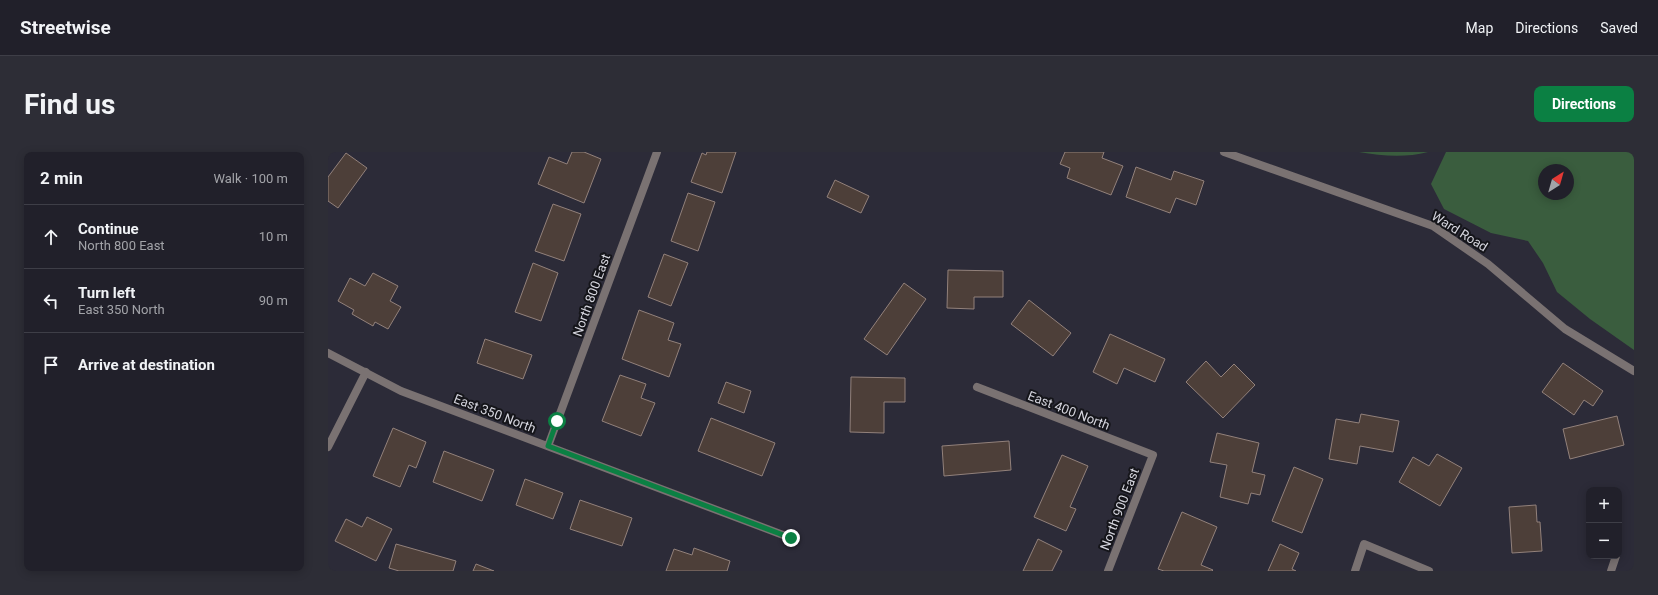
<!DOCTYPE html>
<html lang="en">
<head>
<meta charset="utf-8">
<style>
	:root { --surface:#21202a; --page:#2d2d36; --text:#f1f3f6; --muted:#a2a3a8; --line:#3e3e47; --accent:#0b8043 }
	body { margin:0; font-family:Roboto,sans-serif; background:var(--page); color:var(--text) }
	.controls { position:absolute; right:12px; bottom:12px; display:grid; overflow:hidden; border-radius:8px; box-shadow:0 2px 10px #0003 }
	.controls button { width:36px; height:36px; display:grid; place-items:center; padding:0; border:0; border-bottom:1px solid var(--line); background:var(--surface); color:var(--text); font:20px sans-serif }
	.compass { position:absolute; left:1210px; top:12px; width:36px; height:36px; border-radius:50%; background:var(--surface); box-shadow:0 2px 10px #0003; rotate:37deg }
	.stop { position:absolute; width:12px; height:12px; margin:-9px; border:3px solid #0b8043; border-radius:50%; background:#fff }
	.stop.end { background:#0b8043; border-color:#fff; box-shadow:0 1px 4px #0008 }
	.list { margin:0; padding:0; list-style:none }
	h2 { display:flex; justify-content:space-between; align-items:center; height:52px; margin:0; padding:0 16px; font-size:17px }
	h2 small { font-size:13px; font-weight:400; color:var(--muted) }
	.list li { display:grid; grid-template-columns:26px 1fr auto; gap:12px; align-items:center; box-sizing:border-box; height:64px; padding:0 16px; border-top:1px solid var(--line) }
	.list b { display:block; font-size:15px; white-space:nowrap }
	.list p { margin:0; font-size:13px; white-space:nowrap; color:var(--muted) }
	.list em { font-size:13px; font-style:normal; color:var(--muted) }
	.icon { flex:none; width:22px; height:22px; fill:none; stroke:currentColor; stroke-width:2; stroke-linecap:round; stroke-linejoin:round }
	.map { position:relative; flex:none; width:1306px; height:419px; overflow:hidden; border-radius:8px }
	header { display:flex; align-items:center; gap:24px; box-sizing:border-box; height:56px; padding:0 20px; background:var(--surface); border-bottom:1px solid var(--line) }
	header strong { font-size:19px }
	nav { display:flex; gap:22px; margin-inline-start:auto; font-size:14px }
	.intro { display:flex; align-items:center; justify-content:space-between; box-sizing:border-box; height:96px; padding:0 24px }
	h1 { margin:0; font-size:28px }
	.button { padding:10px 18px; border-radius:8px; background:var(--accent); color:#fff; font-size:14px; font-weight:700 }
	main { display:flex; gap:24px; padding:0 24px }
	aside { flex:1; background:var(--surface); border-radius:8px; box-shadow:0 2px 10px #0003 }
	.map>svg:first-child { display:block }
	.green { fill:#3a5d3e; fill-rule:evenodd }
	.building { fill:#4d3f39; stroke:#92817b }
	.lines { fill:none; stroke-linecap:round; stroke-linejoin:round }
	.street { stroke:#7a7272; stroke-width:8 }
	.route { stroke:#0b8043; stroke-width:5 }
	.labels { text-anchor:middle; stroke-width:4; stroke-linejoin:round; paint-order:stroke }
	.street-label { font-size:13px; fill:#d5d5de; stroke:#15151a }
</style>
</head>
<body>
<header>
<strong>Streetwise</strong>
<nav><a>Map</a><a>Directions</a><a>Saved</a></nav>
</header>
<div class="intro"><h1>Find us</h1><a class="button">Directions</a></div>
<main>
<aside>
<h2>2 min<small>Walk · 100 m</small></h2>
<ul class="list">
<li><svg class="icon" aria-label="ahead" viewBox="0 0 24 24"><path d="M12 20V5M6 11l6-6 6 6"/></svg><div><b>Continue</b><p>North 800 East</p></div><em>10 m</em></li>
<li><svg class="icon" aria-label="left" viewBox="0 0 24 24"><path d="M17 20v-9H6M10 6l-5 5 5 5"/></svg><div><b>Turn left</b><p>East 350 North</p></div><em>90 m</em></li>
<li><svg class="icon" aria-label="arrive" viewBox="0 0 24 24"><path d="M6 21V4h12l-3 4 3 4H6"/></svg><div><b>Arrive at destination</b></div></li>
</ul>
</aside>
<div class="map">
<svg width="1306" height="419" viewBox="0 0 1306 419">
	<rect width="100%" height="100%" fill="#2c2b38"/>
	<!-- green -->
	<path class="green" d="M1031,0H1100C1077,6 1054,4 1031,0Z
		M1118,0H1306V198L1262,167L1229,140L1215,111L1200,89L1163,81L1116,57L1103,32ZM1216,18H1240V42H1216Z"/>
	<!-- building -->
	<path class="building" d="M244,0H256L273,7L256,51L210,32L221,5L239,12Z
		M379,0H408L394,41L363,30L374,1L378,3Z
		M737,0H776L774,6L795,14L783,43L739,26L742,16L732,12Z
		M18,1L39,16L10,56L0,49V25Z
		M808,15L843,28L846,19L876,29L868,53L848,46L842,61L798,45Z
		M507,28L541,44L533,61L499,45Z
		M360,41L387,50L370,99L343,89Z
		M225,52L253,62L236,109L207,99Z
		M336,102L360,111L343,154L320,145Z
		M205,111L230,121L213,169L187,160Z
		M620,118L675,119V145H646V157L619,156Z
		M45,121L70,134L62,149L73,155L60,177L47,170L45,174L24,162L26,158L10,149L22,126L37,134Z
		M576,131L598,147L559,203L536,187Z
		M701,148L743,181L725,204L683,172Z
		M311,158L346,171L340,188L353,192L341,225L294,207Z
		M782,182L837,207L827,230L796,216L789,232L765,220Z
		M157,187L204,203L195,227L149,211Z
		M878,209L893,225L906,212L927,233L895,266L858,230Z
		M1235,211L1275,239L1265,254L1256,248L1246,263L1214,240Z
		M292,223L318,232L313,246L327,251L313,284L274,269Z
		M523,225L577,226V250H556V281L522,280Z
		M398,230L423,239L416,261L390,251Z
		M1033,262L1071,269L1065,300L1032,294L1029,312L1001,307L1008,267L1031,271Z
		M1289,264L1296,293L1242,307L1235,277Z
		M383,266L447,291L434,324L370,299Z
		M65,276L98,290L88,316L81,313L72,335L45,324Z
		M889,281L931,291L924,320L937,323L932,343L923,341L920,352L892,345L899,313L882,310Z
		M681,289L683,318L616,324L614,294Z
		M116,299L166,318L154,349L105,330Z
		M1109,302L1134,316L1112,354L1071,330L1085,305L1101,314Z
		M734,303L760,314L742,355L748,357L738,379L706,365Z
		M966,315L995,327L974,381L944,369Z
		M197,327L235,341L225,367L188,353Z
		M252,348L304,366L294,394L242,377Z
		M1208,353L1209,370H1212L1214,399L1184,401L1181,355Z
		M854,360L889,375L873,413L885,418L884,419H836L830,417Z
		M39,365L64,377L48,409L7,389L18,367L34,375Z
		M710,387L734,399L724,419H695Z
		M68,392L128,409L125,419H71L61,416Z
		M952,392L971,401L964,417L968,419H940Z
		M366,396L402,409L399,419H338L346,397L364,403Z
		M148,412L166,419H145Z"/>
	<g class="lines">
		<!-- street -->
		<path class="street" d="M896,0L1105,74L1160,112L1237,177L1306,219
			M0,201L73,239L463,386
			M649,235L825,303L780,419
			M220,294L329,0
			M0,295L38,220
			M1027,419L1036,392L1101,419
			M1283,419L1288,404"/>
	</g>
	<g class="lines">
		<!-- route -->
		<path class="route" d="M229,269L220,294L463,386"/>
	</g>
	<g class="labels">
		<!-- street labels -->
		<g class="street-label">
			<text transform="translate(1132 79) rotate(32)" y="5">Ward Road</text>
			<text transform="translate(263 143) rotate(-70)" y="5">North 800 East</text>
			<text transform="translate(741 258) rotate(21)" y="5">East 400 North</text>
			<text transform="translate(167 261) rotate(21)" y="5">East 350 North</text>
			<text transform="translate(791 357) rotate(-69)" y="5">North 900 East</text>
		</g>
	</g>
</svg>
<div class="controls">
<button>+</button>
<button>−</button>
</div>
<svg class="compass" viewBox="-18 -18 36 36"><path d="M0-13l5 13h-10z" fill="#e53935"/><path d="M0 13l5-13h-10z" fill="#a2a3a8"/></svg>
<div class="stop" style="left:229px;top:269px"></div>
<div class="stop end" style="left:463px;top:386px"></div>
</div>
</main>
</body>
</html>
